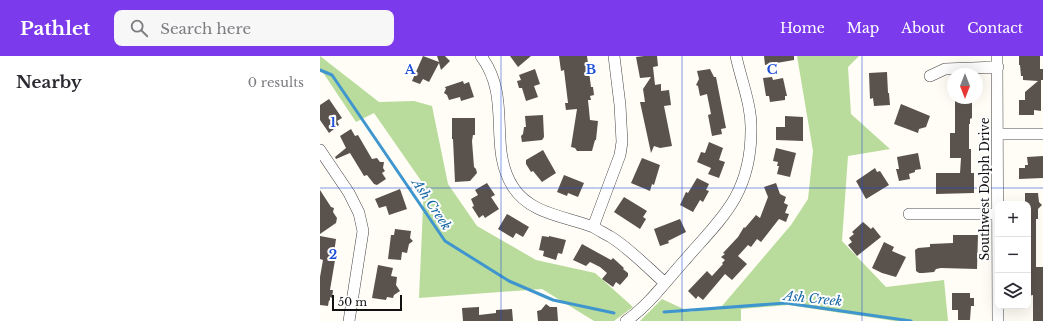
<!DOCTYPE html>
<html lang="en">
<head>
<meta charset="utf-8">
<style>
	:root { --surface:#fff; --page:#f7f7f7; --text:#2b2b33; --muted:#7c7c81; --line:#e1e1e2; --accent:#7c3aed }
	body { margin:0; font-family:"Libre Baskerville",serif; background:var(--page); color:var(--text) }
	.controls { position:absolute; right:12px; bottom:12px; display:grid; overflow:hidden; border-radius:8px; box-shadow:0 4px 16px #0002 }
	.controls button { width:36px; height:36px; display:grid; place-items:center; padding:0; border:0; border-bottom:1px solid var(--line); background:var(--surface); color:var(--text); font:20px sans-serif }
	.compass { position:absolute; left:627px; top:12px; width:36px; height:36px; border-radius:50%; background:var(--surface); box-shadow:0 4px 16px #0002; rotate:180deg }
	.scale { position:absolute; left:12px; bottom:10px; width:70px; box-sizing:border-box; padding-left:4px; border:2px solid #111; border-top:0; font-size:11px; line-height:14px; white-space:nowrap; color:#111; -webkit-text-stroke:3px #fff; paint-order:stroke }
	.list { margin:0; padding:0; list-style:none }
	h2 { display:flex; justify-content:space-between; align-items:center; height:52px; margin:0; padding:0 16px; font-size:17px }
	h2 small { font-size:13px; font-weight:400; color:var(--muted) }
	.icon { flex:none; width:22px; height:22px; fill:none; stroke:currentColor; stroke-width:2; stroke-linecap:round; stroke-linejoin:round }
	.map { position:relative; flex:none; width:723px; height:265px; overflow:hidden }
	header { display:flex; align-items:center; gap:24px; box-sizing:border-box; height:56px; padding:0 20px; background:var(--accent); color:#fff }
	header strong { font-size:19px }
	nav { display:flex; gap:22px; margin-inline-start:auto; font-size:14px }
	.search { width:280px; height:36px; background:var(--page); display:flex; align-items:center; gap:10px; box-sizing:border-box; padding:0 14px; border-radius:8px; color:var(--muted); font-size:15px }
	main { display:flex }
	aside { flex:1; background:var(--surface) }
	.map>svg:first-child { display:block }
	.forest { fill:#b9dc9c }
	.lines { fill:none; stroke-linecap:round; stroke-linejoin:round }
	.stream { stroke:#3f96cf; stroke-width:3 }
	.building { fill:#5a524d }
	.minor-casing { stroke:#444; stroke-width:12 }
	.minor { stroke:#fff; stroke-width:11 }
	.grid { fill:none; stroke:#1d4ed8; stroke-width:1; stroke-opacity:0.55 }
	.labels { text-anchor:middle; stroke-width:4; stroke-linejoin:round; paint-order:stroke }
	.street-label { font-size:12px; fill:#111; stroke:#fff }
	.water-label { font-size:13px; font-style:italic; fill:#1768a6; stroke:#fff }
	.grid-label { font-size:13px; text-anchor:middle; font-weight:bold; fill:#1d4ed8; stroke:#fff; stroke-width:4; stroke-linejoin:round; paint-order:stroke }
</style>
</head>
<body>
<header>
<strong>Pathlet</strong>
<div class="search"><svg class="icon" aria-label="search" viewBox="0 0 24 24"><circle cx="10" cy="10" r="6"/><path d="M15 15l6 6"/></svg>Search here</div>
<nav><a>Home</a><a>Map</a><a>About</a><a>Contact</a></nav>
</header>
<main>
<aside>
<h2>Nearby<small>0 results</small></h2>
<ul class="list">
</ul>
</aside>
<div class="map">
<svg width="723" height="265" viewBox="0 0 723 265">
	<rect width="100%" height="100%" fill="#fffdf5"/>
	<!-- forest -->
	<path class="forest" d="M0,0L59,46L94,45L112,50L128,128L157,170L216,204L275,217L313,251L294,265H274L222,233L99,242L104,129L54,57L36,66L4,18L0,15Z
		M477,0H539L528,11L531,58L570,93L528,100L522,185L566,231L624,224L628,265H575L468,249L421,253V265H320L342,243L370,256L402,250L471,169L488,143L493,95Z"/>
	<g class="lines">
		<!-- stream -->
		<path class="stream" d="M0,14L12,19L125,185L189,225L233,244L294,257
			M344,256L466,247L591,265"/>
	</g>
	<!-- building -->
	<path class="building" d="M103,0L119,6L117,0H125L130,5L121,14L119,7L109,26L103,23L100,28L92,25Z
		M190,0H211L198,11Z
		M239,0H267L271,31H273L274,39L270,40L271,44H268L270,64L278,65L276,84H275L272,95H257L255,92L251,91L257,53L246,54L245,47H248L244,14L241,15Z
		M324,0H337L338,10L333,11L335,29L341,28V35L349,34L351,49L344,50L352,90L340,92L334,90L331,97L320,46H325L323,33L331,21L320,22L316,1Z
		M444,0H474V4L445,9Z
		M699,0H720V13H723V24H721V55L714,54V59H699V44H705V36L718,25L703,24V20H701L700,9H699Z
		M215,13L220,28L214,30L218,41L206,45L202,32H199L197,25L201,24L199,19Z
		M390,13L394,21H396L406,72L401,73L402,78L392,80L388,59L391,58L387,38L380,40L378,30L376,29L379,23L377,15Z
		M567,16L568,37H569L570,49L554,50L553,42L550,43L549,17Z
		M452,21L453,24L463,22L467,40H465V44L450,46L449,40H446L443,22Z
		M143,25L144,28L149,26L154,41L141,45L140,41L129,44L127,39L124,37L126,33L125,31Z
		M641,42H652V62L650,63V68H649V93H651V117H654V137L616,138V117H640L641,102H630V77H635V44H641Z
		M9,43L22,62L17,65L19,69L9,77L0,64V49Z
		M581,48L610,60L606,71L599,73L598,77L574,68Z
		M223,59L224,81L222,84L202,86L201,80L203,78L204,71H206L205,60Z
		M465,60L483,61V85L456,84V71H465Z
		M132,62H155V79H153L152,85L154,111L156,113L157,117L150,125L135,126L133,83H132Z
		M31,73L35,80L38,79L52,103L57,102L60,106H64L63,112L65,115L62,117L66,123L57,129L54,128L47,119L44,120L30,97L16,103L15,101L26,92L20,80Z
		M389,86L403,92L399,104L405,106L399,122L388,118L391,112L377,106L381,96L385,97Z
		M456,92L476,97L470,121L457,118L459,110H457L458,106L453,105Z
		M223,94L236,117L222,126L213,115L211,116L206,108V104Z
		M598,97L601,113L595,114V116L589,118L590,123L579,125L576,113H579L577,101Z
		M723,100V122L699,123V112H705V109H708L707,101Z
		M322,102L340,109L334,129L332,128L330,135L311,127Z
		M555,112L557,116L560,115L569,129L546,143L536,125Z
		M244,119L264,127L258,141L248,137L247,140L237,136Z
		M377,122L389,128L386,134L389,135L383,146L380,144L373,156L360,149L366,136L368,137Z
		M167,127L175,139L171,141L179,153L165,162L163,159L159,162L152,151L154,150L151,143L158,139L155,134Z
		M456,127L460,138L466,141L464,147L468,149L465,157L469,158L466,166L459,163L441,186L437,183L431,191L428,189L418,200L427,208L412,224L405,218L383,244L378,240L376,243L368,235L387,215L392,220L403,208L402,207L405,204L401,201L405,198L403,197L418,181L424,171L425,172L436,159L440,162L448,141L444,131Z
		M80,133L87,153L69,159L66,150L59,152L55,143Z
		M0,134L11,151L14,152L13,156L17,162L16,167L0,178Z
		M705,137H718L719,146L722,149L718,153V163H716V211H723V265H713V239L708,240V148H705Z
		M304,141L327,155L323,161L326,163L320,173L294,156Z
		M187,158L209,171L203,181L196,177L193,182L178,173Z
		M360,163L366,176L348,185L349,187L340,190L334,173Z
		M543,166L551,173L553,171L561,181L537,200L528,189L532,186L529,182L534,178L532,176Z
		M75,173L91,175L90,182L93,185L89,188L87,197L82,196L81,204L68,203L71,179H74Z
		M633,179H658L657,213L621,212L616,213L614,216L603,217H599L596,215L595,194L598,192L610,191V188L633,187Z
		M0,180L16,183L14,197L16,198L10,234H13L12,242L10,241V245L9,244L8,250L0,249V221L3,204L0,203Z
		M222,180L229,181V180L246,184L242,198L238,197L236,204L223,200L224,195L219,194Z
		M564,186L574,191L572,195L586,201L576,221L562,217L552,212Z
		M262,188L291,204L293,202L304,212L303,213L308,217V220L300,229L296,226L293,231L282,223L287,217L280,211L270,206L266,210L253,204Z
		M58,209L73,212L71,220L77,221L76,229L80,235L74,239L73,242L67,241L66,244L52,242Z
		M632,237H650V242H654V250H651L650,264H638V254H632Z
		M226,248L230,251H237L238,265H218L217,255L221,254Z
		M159,251V259L176,257V254L192,253L193,265H143L142,252Z"/>
	<g class="lines">
		<!-- minor casing -->
		<g class="minor-casing">
			<path id="minor" d="M161,0C193,43 167,90 193,131C210,158 245,160 273,171C279,174 285,178 291,181C310,193 328,212 345,227
				M677,0L678,265
				M610,20L625,13L678,11
				M677,78H723
				M0,94L29,137L39,157L43,175L29,265
				M589,158H678
				M273,171L300,99L302,86L300,49L294,0
				M306,265C329,249 346,225 365,204C382,184 402,165 415,142C426,122 431,97 431,75C432,50 421,24 416,0"/>
		</g>
		<!-- minor -->
		<use href="#minor" class="minor"/>
	</g>
	<!-- grid -->
	<path class="grid" d="M181,0V265M362,0V265M542,0V265M0,132H723"/>
	<g class="labels">
		<!-- street labels -->
		<g class="street-label">
			<text transform="translate(665 133) rotate(-90)" y="4">Southwest Dolph Drive</text>
		</g>
		<!-- water labels -->
		<g class="water-label">
			<text transform="translate(112 148) rotate(56)" y="5">Ash Creek</text>
			<text transform="translate(493 242) rotate(6)" y="5">Ash Creek</text>
		</g>
	</g>
	<g class="grid-label">
		<text x="90" y="18">A</text>
		<text x="271" y="18">B</text>
		<text x="452" y="18">C</text>
		<text x="13" y="71">1</text>
		<text x="13" y="203">2</text>
	</g>
</svg>
<div class="controls">
<button>+</button>
<button>−</button>
<button><svg class="icon" aria-label="layers" viewBox="0 0 24 24"><path d="M12 4l9 5-9 5-9-5zM3 14l9 5 9-5"/></svg></button>
</div>
<svg class="compass" viewBox="-18 -18 36 36"><path d="M0-13l5 13h-10z" fill="#e53935"/><path d="M0 13l5-13h-10z" fill="#7c7c81"/></svg>
<div class="scale">50 m</div>
</div>
</main>
</body>
</html>
